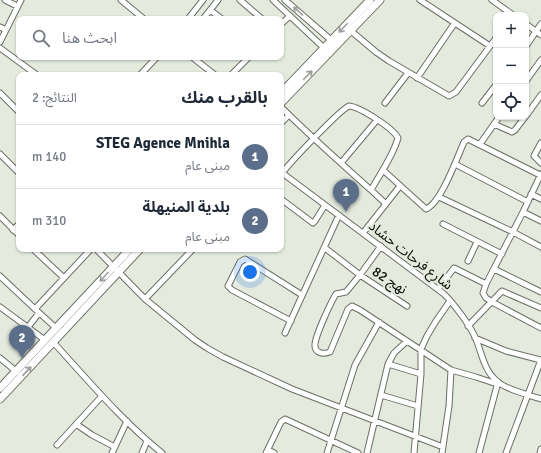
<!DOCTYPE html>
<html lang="ar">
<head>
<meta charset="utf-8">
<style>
	:root { --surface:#fff; --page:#f6f6f7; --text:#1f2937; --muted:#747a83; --line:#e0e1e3; --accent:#2563eb }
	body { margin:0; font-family:Signika,"Noto Sans Arabic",sans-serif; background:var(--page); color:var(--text); direction:rtl }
	.controls { position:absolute; right:12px; top:12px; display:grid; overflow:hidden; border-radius:8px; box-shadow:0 1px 3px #0004 }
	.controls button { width:36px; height:36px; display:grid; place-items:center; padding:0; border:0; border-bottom:1px solid var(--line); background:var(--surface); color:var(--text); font:20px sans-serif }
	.you { position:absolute; left:250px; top:272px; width:14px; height:14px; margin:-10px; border:3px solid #fff; border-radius:50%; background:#1a73e8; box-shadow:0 0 0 6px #1a73e833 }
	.badge { display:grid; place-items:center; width:26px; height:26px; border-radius:50%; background:var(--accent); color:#fff; font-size:13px; font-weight:700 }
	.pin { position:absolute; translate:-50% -33px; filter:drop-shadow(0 1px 2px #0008) }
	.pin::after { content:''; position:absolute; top:21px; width:14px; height:12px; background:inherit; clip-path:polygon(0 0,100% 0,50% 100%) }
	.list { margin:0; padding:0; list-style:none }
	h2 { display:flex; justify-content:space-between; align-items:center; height:52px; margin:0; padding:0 16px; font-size:17px }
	h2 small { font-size:13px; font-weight:400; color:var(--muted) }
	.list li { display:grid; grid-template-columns:26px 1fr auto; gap:12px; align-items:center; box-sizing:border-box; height:64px; padding:0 16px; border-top:1px solid var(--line) }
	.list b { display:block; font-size:15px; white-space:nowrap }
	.list p { margin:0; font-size:13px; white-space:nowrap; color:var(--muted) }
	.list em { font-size:13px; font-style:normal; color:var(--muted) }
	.icon { flex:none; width:22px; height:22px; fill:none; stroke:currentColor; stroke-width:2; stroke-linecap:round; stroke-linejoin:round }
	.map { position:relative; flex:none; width:541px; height:453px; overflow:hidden; direction:ltr }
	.search { position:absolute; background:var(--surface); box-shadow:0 1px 3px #0004; left:16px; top:16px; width:268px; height:44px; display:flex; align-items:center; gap:10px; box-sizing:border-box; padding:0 14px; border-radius:8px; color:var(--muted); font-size:15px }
	.panel { position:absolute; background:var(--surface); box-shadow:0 1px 3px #0004; left:16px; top:72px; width:268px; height:180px; border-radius:8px; direction:rtl }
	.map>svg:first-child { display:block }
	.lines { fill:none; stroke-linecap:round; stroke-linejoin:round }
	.minor-casing { stroke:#6a6f65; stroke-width:7 }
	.major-casing { stroke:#6a6f65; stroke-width:9 }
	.minor { stroke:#fff; stroke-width:5 }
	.major { stroke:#fff; stroke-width:7 }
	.oneway { stroke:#9d9e9c }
	.labels { text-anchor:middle; stroke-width:4; stroke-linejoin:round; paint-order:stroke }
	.street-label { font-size:14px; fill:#0b0c08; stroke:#e4eadd }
</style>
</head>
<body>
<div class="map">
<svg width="541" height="453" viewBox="0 0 541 453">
	<rect width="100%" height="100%" fill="#e4eadd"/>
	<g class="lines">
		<!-- minor casing -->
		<g class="minor-casing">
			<path id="minor" d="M5,0L17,6
				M121,0L144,19
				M240,0L262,19
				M273,0L324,48
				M285,0L331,40
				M420,0L490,46
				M492,0L513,15
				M210,10L222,19
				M188,19L203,0
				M203,19L218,0
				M281,24L290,16
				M526,24L541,35
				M0,27L6,30
				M351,31L376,52L389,61L449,96L456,92L496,38
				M0,42L21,0
				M526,46L541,24
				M0,48L37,75
				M192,57L215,75
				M140,75L157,57
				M231,75L249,57
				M417,78L454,24
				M526,81L541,60
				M0,93L19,112
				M385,103L408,73
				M482,103L496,85
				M281,107C310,136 341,163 371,190C380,174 393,156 398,138C393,128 360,107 349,106C341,109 287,165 281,175
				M526,116L541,95
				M281,123L289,115
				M494,124L512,132L515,130L525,117
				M541,143L534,156L541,163
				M480,144L499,117
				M0,154L19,173
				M341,163L377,120
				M455,164L528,202
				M383,170L426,209C441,203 457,158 464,142L468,139L540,175
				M281,172L444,294C454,304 470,325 476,339C482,354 484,371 498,382C507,390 529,395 541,399
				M541,174L523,212L486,284L483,293L486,298L492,302L541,328
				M371,190L386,204
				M531,194L541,199
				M439,197L513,232L541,247
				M281,199L313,223L315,221L325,205
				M523,212L541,221
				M0,216L19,235
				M443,224L502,254
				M13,230L19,224
				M363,233L400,186
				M381,246L360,275L346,292L336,294C331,302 314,338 315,346C315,350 318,352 321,353C324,354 327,353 330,352L348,309L352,306L360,310L451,370L449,406L442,453
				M325,248L360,275L407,306
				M33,249L64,278
				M96,249L145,299L195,340L207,348L223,357L292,389L443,447
				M468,261L477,242
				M494,269L541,292
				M0,276L35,309L91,249
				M438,289L454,268L486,284
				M145,299L193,249
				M0,307L45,340
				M35,309L56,328
				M291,321L232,290L228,286L240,262L245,259L302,295
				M468,326L502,291L541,308
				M28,327L39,313
				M285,333L339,215
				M475,338L506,351L541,360
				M53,342C88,380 122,421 162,453
				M0,358L17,372
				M388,364L421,374
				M451,370L476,377L497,384
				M381,395L418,406
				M76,424L92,435L115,447
				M57,445L102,396
				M268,450L274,453
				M112,453L127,421
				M142,453L147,441
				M266,453L281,422L285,419L358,453
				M327,453L355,365L379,322
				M367,453L388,364L394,353L407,341
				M414,453L421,374V349L427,336L436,321L450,301
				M479,453L498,382
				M506,453L541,360
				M540,453L541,449"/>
		</g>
		<!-- major casing -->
		<g class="major-casing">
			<path id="major" d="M281,93L370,0
				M281,103L380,0
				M0,388L130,249
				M0,399L140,249"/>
		</g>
		<!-- minor -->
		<use href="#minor" class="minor"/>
		<!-- major -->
		<use href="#major" class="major"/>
	</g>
	<!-- one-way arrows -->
	<defs><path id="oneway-shaft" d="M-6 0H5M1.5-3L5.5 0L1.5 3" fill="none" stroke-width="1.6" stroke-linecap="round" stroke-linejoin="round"/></defs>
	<g class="oneway">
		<use href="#oneway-shaft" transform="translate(298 11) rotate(-139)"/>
		<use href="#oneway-shaft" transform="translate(343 28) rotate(134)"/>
		<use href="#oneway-shaft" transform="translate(308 75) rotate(-46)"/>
		<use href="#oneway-shaft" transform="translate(104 277) rotate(132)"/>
		<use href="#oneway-shaft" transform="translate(27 371) rotate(-47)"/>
	</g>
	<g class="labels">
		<!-- street labels -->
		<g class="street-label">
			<text transform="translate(411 255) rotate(38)" y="5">شارع فرحات حشاد</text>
			<text transform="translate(390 280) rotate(33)" y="5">نهج 82</text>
		</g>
	</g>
</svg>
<div class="controls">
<button>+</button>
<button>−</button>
<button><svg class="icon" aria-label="locate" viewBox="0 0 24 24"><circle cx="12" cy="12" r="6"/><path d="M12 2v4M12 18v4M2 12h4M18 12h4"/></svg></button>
</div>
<div class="you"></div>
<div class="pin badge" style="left:346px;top:212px;background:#5c6f8a">1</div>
<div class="pin badge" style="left:22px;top:358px;background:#5c6f8a">2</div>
<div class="search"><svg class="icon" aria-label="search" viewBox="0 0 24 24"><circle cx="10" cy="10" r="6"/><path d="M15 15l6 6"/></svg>ابحث هنا</div>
<section class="panel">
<h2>بالقرب منك<small>النتائج: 2</small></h2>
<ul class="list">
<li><span class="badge" style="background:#5c6f8a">1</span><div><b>STEG Agence Mnihla</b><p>مبنى عام</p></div><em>140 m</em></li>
<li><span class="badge" style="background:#5c6f8a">2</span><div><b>بلدية المنيهلة</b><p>مبنى عام</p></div><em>310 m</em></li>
</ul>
</section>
</div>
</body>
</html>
